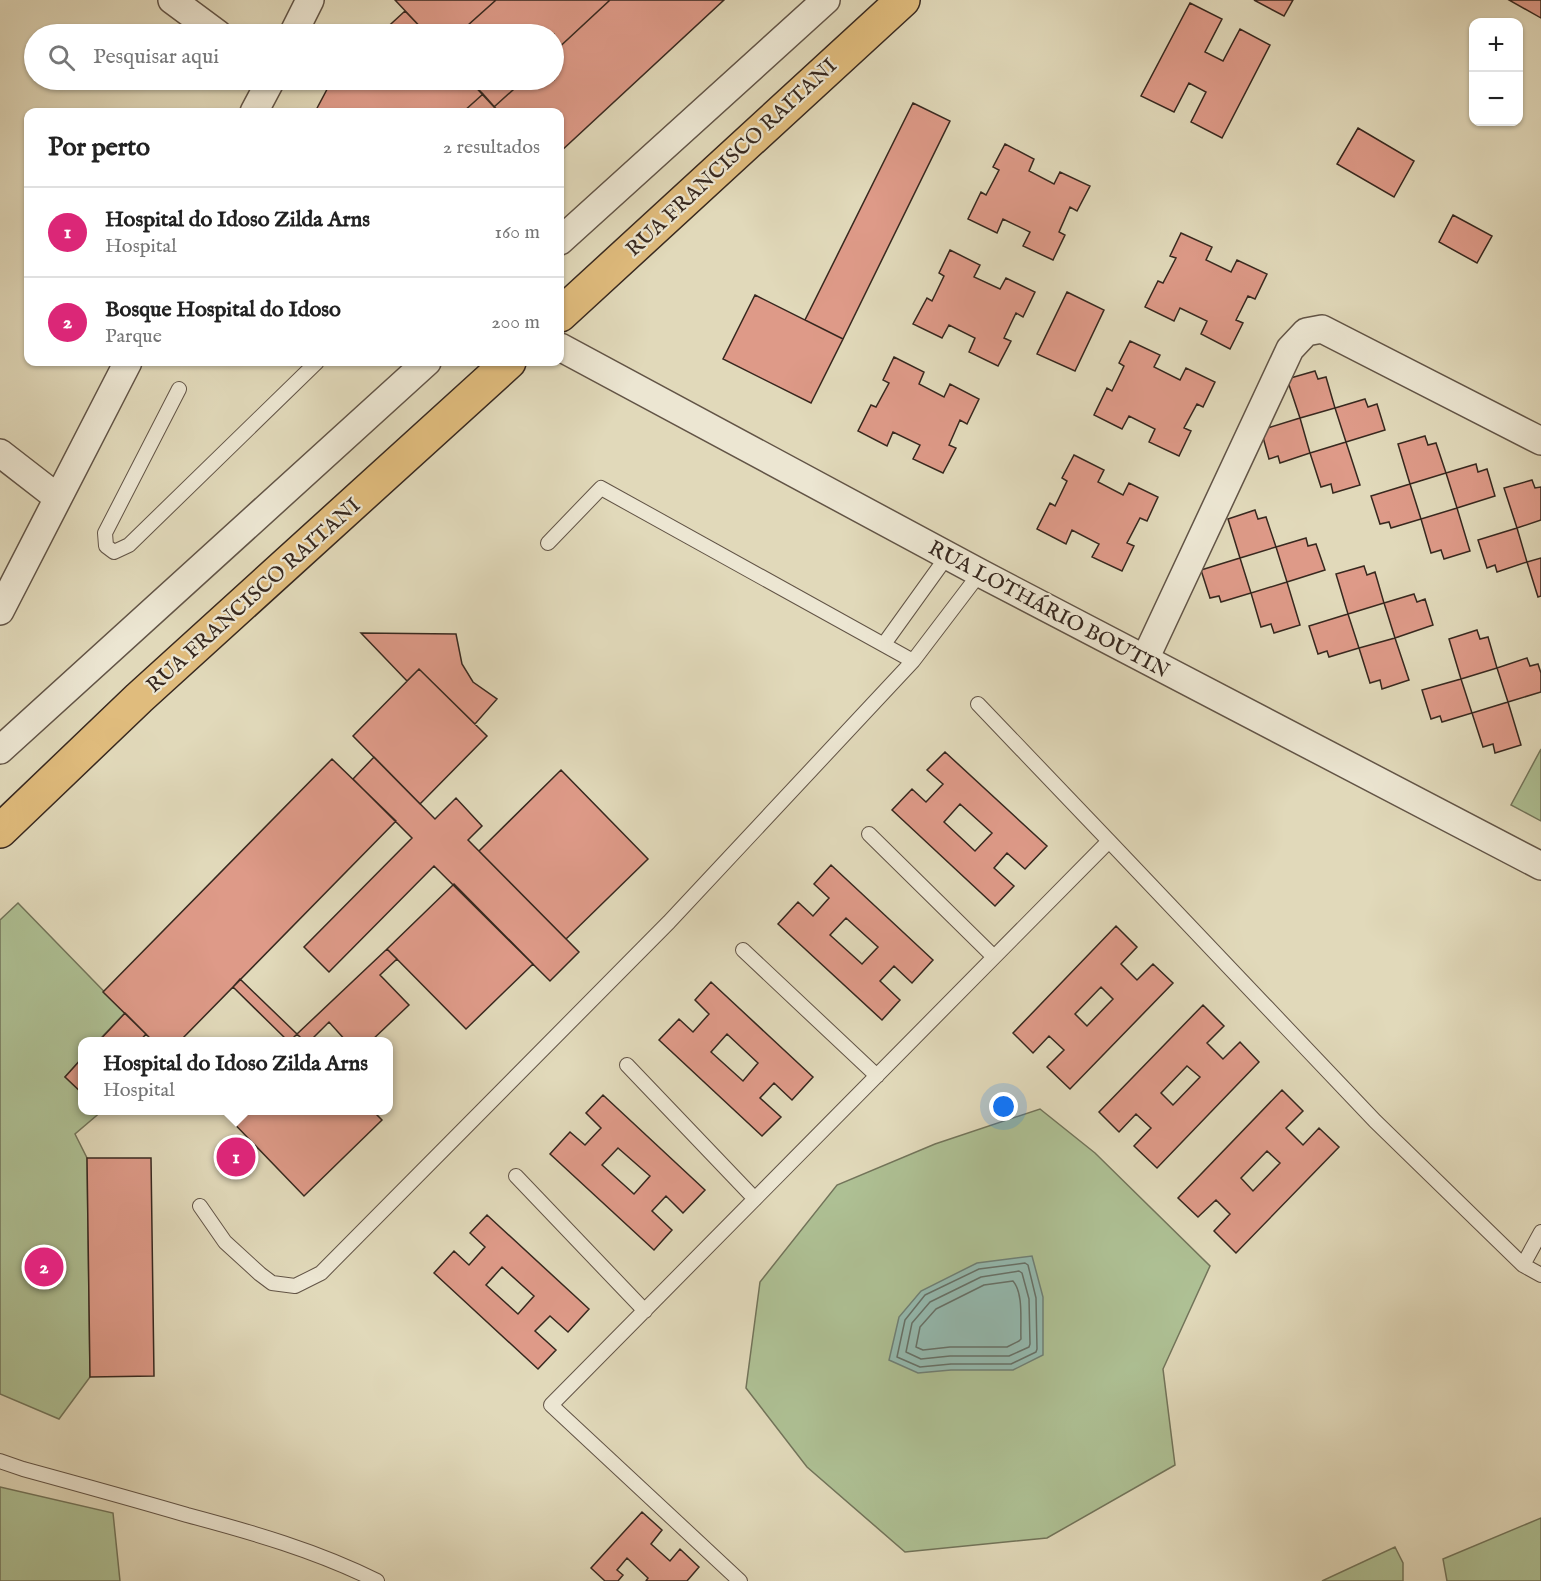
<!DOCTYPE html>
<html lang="pt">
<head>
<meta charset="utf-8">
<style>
	:root { --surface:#fff; --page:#f6f6f6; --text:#222; --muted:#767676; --line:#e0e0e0; --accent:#db2777 }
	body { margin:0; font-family:"IM FELL English",serif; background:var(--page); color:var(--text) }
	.controls { position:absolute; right:18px; top:18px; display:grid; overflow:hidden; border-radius:12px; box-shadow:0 2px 4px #0004 }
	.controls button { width:54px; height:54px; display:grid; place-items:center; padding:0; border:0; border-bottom:2px solid var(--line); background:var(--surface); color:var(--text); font:30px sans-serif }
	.you { position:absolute; left:1004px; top:1107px; width:21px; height:21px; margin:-15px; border:4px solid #fff; border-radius:50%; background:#1a73e8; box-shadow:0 0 0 9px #1a73e833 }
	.badge { display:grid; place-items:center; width:39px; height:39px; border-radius:50%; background:var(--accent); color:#fff; font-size:20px; font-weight:700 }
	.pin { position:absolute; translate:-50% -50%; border:3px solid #fff; box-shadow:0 2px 6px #0006 }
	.popup { position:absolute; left:78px; top:1037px; width:315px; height:78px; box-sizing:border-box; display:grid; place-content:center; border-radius:12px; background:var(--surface); filter:drop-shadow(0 2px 4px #0005); font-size:20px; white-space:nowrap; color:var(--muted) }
	.popup b { font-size:22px; color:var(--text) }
	.popup::after { content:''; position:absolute; left:50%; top:100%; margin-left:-12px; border:12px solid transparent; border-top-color:var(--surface) }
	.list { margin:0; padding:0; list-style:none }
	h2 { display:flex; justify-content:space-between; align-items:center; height:78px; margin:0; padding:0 24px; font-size:26px }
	h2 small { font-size:20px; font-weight:400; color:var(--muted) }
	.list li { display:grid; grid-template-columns:39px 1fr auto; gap:18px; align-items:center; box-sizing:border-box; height:90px; padding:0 24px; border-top:2px solid var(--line) }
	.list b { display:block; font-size:22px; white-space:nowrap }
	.list p { margin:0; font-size:20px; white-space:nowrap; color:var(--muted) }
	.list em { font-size:20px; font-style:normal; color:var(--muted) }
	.icon { flex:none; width:33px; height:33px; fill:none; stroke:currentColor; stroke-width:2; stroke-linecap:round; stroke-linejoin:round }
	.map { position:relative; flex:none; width:1541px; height:1581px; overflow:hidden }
	.search { position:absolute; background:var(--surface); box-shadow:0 2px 4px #0004; left:24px; top:24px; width:540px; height:66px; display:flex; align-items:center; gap:15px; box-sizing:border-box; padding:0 21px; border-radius:33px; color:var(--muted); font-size:22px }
	.panel { position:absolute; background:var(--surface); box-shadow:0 2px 4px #0004; left:24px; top:108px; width:540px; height:258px; border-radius:12px }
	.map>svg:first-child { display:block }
	.green { fill:#aec094; stroke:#72745a; stroke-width:1.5 }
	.water { fill:#94bab0; stroke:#6f8076; stroke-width:1.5 }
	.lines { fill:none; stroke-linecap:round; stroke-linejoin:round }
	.shore { stroke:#667168; stroke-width:1.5 }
	.building { fill:#de9a88; stroke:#37281f; stroke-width:1.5; fill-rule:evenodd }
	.service-casing { stroke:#625446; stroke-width:16 }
	.minor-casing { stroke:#625446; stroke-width:30 }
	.primary-casing { stroke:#37281f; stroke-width:36 }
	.service { stroke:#ece6d2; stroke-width:14 }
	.minor { stroke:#ece6d2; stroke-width:27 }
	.primary { stroke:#e0bc7d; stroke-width:33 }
	.labels { text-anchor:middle; stroke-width:4.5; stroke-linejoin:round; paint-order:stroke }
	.street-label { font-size:21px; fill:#37281f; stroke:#ece6d2 }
</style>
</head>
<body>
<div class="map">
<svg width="1541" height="1581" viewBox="0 0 1541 1581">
	<rect width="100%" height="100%" fill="#e1d9ba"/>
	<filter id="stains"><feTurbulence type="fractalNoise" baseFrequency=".00333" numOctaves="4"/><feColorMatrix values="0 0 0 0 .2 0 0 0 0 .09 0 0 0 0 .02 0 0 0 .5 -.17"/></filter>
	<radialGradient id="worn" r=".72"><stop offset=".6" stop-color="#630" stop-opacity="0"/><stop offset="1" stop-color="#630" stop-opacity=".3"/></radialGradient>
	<!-- green -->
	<path class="green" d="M1541,749V821L1511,805Z
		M18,903L125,1013L98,1041L83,1042V1057L65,1077L83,1094V1110L102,1111L75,1134L87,1158L90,1377L59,1419L0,1394V920Z
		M1040,1109L1095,1153L1210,1266L1163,1369L1175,1465L1047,1538L905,1552L807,1467L746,1388L760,1282L837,1185L935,1144Z
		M0,1487L113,1513L120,1581H0Z
		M1541,1518V1581H1447L1443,1559Z
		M1395,1547L1403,1563V1581H1322Z"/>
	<!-- water -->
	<path class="water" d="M1032,1256L1043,1297V1355L1013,1370H951L918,1373L889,1360L899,1317L921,1291L977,1263Z"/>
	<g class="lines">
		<!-- shore -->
		<path class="shore" d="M1025,1263L1028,1265L1036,1298L1037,1349L1036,1352L1011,1364H951L920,1367L897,1357L905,1320L925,1295L979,1269Z
			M1019,1271L1022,1273L1029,1299L1030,1344L1029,1347L1009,1356H950L921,1359L906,1352L912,1323L930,1302L981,1277Z
			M1013,1281C1024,1294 1020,1322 1021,1339L1019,1341L1007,1347H950L923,1350L916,1347L920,1327L936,1309L984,1285Z"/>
	</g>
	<!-- building -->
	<path class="building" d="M395,0H496L458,34H427Z
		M496,0H610L554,52V34H458Z
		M610,0H724L560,152V112H499L494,107L524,80H554V52Z
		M1254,0H1293L1284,16Z
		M1509,0H1541V18Z
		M1190,3L1222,19L1205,52L1223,61L1240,29L1270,45L1222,138L1191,122L1206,92L1189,83L1174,112L1141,96Z
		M405,11L427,34H380Z
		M332,80H469L483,94L463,112H315Z
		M469,80H524L494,107Z
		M483,94L499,112H463Z
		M913,103L950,121L843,339L805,320Z
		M1358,128L1414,161L1394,197L1337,164Z
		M1005,144L1034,159L1029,171L1054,184L1060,172L1090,186L1077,211L1070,207L1059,232L1065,235L1053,260L1023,246L1030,232L1003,219L997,233L968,219L981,192L986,195L999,170L993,167Z
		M1453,215L1492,236L1477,263L1439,242Z
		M1181,233L1212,247L1206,260L1231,272L1237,260L1267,274L1255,299L1248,296L1236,320L1243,323L1230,349L1201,334L1207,321L1180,308L1174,321L1145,307L1158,281L1163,283L1176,258L1170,256Z
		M950,250L980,265L974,277L1000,289L1006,278L1035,292L1023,317L1016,313L1004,338L1011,341L998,366L969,352L975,338L949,325L942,338L913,324L927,298L932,301L944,276L939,273Z
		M1067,292L1104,310L1075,371L1037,354Z
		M755,295L843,339L811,403L723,359Z
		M1130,341L1160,355L1154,367L1180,380L1186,368L1215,382L1203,407L1197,404L1184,428L1191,431L1179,456L1149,442L1155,429L1129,416L1122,429L1094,415L1107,388L1112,391L1124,366L1119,363Z
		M894,357L924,372L919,384L944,397L950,384L979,399L967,424L960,420L949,445L956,448L943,473L913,459L920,445L893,432L887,446L858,431L871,405L876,407L889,383L883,380Z
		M1315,371L1318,379L1326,377L1335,408L1300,418L1287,379Z
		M1365,399L1368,407L1377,404L1385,430L1346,442L1335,408Z
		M1300,418L1310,453L1280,463L1278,456L1269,459L1261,430Z
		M1425,436L1428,445L1436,443L1446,473L1410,484L1398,444Z
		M1346,442L1360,485L1333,493L1331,484L1321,487L1310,453Z
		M1074,455L1104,470L1098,482L1123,495L1129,483L1158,497L1147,521L1140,518L1127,543L1134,546L1122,571L1092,557L1099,544L1072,530L1066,544L1037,529L1050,503L1055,506L1067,481L1062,478Z
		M1476,464L1478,472L1487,469L1495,496L1457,508L1446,473Z
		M1532,480L1535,488L1541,487V520L1517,528L1504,488Z
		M1410,484L1421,519L1391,528L1389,522L1380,524L1371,496Z
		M1457,508L1470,551L1444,559L1441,550L1431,553L1421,519Z
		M1255,510L1258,519L1266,517L1276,547L1240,558L1228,519Z
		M1517,528L1527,562L1497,572L1495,565L1487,568L1478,540Z
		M1306,538L1308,546L1316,544L1325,570L1287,582L1276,547Z
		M1240,558L1251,593L1221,602L1219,596L1210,598L1201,570Z
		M1541,558V596L1538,597L1527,562Z
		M1364,566L1367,575L1375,572L1384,603L1348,614L1336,574Z
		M1287,582L1300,625L1274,633L1271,624L1261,627L1251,593Z
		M1414,594L1417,602L1425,599L1433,625L1395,638L1384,603Z
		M1348,614L1359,648L1329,657L1327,651L1318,654L1309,626Z
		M1477,630L1480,639L1488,637L1497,668L1461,679L1449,639Z
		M361,633L456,634L462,664L473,682L497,699L475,724L419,669L407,681Z
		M1395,638L1409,680L1382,689L1380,680L1370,683L1359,648Z
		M1527,658L1530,666L1538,664L1541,673V692L1508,702L1497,668Z
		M419,669L487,736L420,804L353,736Z
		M1461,679L1472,713L1442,722L1440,716L1431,719L1422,690Z
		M1508,702L1521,745L1495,753L1493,744L1483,747L1472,713Z
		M945,752L1047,846L1025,869L1007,853L994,868L1014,886L995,906L892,810L912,789L926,802L943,784L927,770ZM960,804L992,833L975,851L944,822Z
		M374,757L435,819L456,798L482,826L468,840L579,952L550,981L434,866L329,972L304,947L412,838L353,779Z
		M332,759L396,821L179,1042H154L103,992Z
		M561,770L648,859L566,939L479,851Z
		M831,865L933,960L912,983L894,966L880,981L900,1000L882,1020L778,924L798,902L813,916L829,898L814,884ZM846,918L878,947L862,964L830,935Z
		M454,884L533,964L466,1029L387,949Z
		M1116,926L1137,947L1121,964L1137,980L1153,964L1173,983L1070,1089L1047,1067L1064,1050L1049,1036L1033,1053L1013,1033ZM1101,987L1113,999L1087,1026L1075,1014Z
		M387,949L397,959L380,975L409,1005L370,1042H347L329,1022L309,1042H305L297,1034Z
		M240,979L297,1034L289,1042L233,987Z
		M711,982L813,1077L792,1100L774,1083L760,1098L781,1117L762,1136L659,1040L679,1019L693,1032L709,1014L695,1000ZM727,1034L758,1063L743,1081L711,1052Z
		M1203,1005L1224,1026L1207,1043L1223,1059L1240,1042L1259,1062L1157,1168L1134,1146L1151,1128L1136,1114L1119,1132L1099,1112ZM1187,1066L1200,1077L1173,1105L1161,1093Z
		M125,1013L146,1034L139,1042H98Z
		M83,1057V1094L65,1077Z
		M1282,1090L1303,1111L1286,1128L1303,1145L1319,1128L1339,1147L1236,1253L1214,1231L1230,1214L1216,1200L1198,1217L1178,1198ZM1267,1151L1280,1163L1253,1191L1241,1178Z
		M603,1095L705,1190L683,1213L666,1196L652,1211L672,1230L654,1250L550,1154L570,1132L585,1145L601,1128L586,1113ZM618,1148L650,1176L634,1194L602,1165Z
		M221,1110H372L382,1120L304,1196Z
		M87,1158H151L154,1376L90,1377Z
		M487,1215L589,1309L568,1332L550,1316L535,1331L556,1350L538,1369L434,1273L454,1251L469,1265L485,1247L470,1233ZM502,1267L534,1296L518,1314L486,1285Z
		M642,1512L662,1530L651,1544L670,1561L680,1549L699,1567L687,1581H646L648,1578L627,1558L617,1570L623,1575L618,1581H605L591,1568Z"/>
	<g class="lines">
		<!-- service casing -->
		<g class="service-casing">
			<path id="service" d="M179,389L105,533L106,546L114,552L129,545L317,362
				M884,644L948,555
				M913,661L980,573
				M978,704L1109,841
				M869,834L994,957
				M743,950L877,1076
				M627,1065L755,1199
				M516,1176L645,1311
				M200,1206L225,1242L260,1274L272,1283L295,1286L321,1273L669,922L913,661L601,488L548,543
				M1523,1265L1541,1232
				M0,1461L23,1469C78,1484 132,1499 187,1515C251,1532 317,1551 377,1581
				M740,1581L551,1405L1109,841L1375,1121L1523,1265L1541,1275"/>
		</g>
		<!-- minor casing -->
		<g class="minor-casing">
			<path id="minor" d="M172,0L218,34
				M293,34L310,0
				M254,112L271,80
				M560,241L826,0
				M560,347L980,573L1541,866
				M0,453L58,498
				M0,611L128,362
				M1145,659L1290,349L1306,332L1322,329L1541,441
				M0,750L427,362"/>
		</g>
		<!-- primary casing -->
		<g class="primary-casing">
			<path id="primary" d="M560,315L903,0
				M0,831L139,698L509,362"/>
		</g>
		<!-- service -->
		<use href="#service" class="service"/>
		<!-- minor -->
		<use href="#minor" class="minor"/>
		<!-- primary -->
		<use href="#primary" class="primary"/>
	</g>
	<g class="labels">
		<!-- street labels -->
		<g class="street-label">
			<text transform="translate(731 157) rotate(-43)" y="7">RUA FRANCISCO RAITANI</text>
			<text transform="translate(253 595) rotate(-42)" y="7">RUA FRANCISCO RAITANI</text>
			<text transform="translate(1049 609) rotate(28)" y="7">RUA LOTHÁRIO BOUTIN</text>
		</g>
	</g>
	<rect width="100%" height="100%" filter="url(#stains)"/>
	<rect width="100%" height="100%" fill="url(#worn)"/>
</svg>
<div class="controls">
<button>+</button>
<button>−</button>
</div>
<div class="you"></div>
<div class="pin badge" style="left:236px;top:1157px">1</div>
<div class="popup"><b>Hospital do Idoso Zilda Arns</b>Hospital</div>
<div class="pin badge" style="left:44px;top:1267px">2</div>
<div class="search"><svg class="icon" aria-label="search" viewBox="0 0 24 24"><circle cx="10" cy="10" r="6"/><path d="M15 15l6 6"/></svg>Pesquisar aqui</div>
<section class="panel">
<h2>Por perto<small>2 resultados</small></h2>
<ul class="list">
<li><span class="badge">1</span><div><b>Hospital do Idoso Zilda Arns</b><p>Hospital</p></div><em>160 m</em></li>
<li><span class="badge">2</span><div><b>Bosque Hospital do Idoso</b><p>Parque</p></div><em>200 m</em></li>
</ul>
</section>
</div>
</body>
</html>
